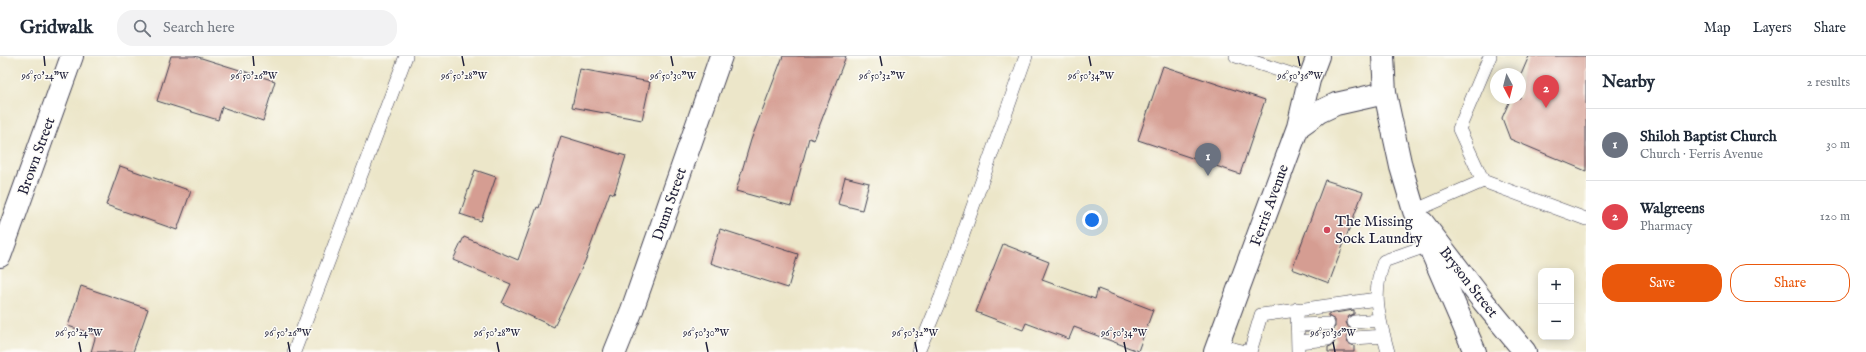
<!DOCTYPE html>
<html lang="en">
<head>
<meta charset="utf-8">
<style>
	:root { --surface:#fff; --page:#f2f2f3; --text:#1f2937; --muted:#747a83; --line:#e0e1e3; --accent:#ea580c }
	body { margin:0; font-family:"IM FELL English",serif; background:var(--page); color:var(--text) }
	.controls { position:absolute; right:12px; bottom:12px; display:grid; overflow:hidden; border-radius:8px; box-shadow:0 2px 10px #0003 }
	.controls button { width:36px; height:36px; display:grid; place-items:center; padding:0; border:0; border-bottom:1px solid var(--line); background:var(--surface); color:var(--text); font:20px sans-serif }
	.compass { position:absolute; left:1490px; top:12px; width:36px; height:36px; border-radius:50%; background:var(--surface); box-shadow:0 2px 10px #0003; rotate:173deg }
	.you { position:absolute; left:1092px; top:164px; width:14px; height:14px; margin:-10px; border:3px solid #fff; border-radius:50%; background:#1a73e8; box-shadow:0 0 0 6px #1a73e833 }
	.badge { display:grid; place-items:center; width:26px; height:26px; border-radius:50%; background:var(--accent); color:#fff; font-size:13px; font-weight:700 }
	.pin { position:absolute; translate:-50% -33px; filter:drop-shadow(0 1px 2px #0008) }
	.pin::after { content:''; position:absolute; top:21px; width:14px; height:12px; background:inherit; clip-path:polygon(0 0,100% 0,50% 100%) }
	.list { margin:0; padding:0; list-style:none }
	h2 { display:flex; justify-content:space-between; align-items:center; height:52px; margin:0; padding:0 16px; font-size:17px }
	h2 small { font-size:13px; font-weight:400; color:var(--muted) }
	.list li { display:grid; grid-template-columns:26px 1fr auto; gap:12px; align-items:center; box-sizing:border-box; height:72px; padding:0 16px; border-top:1px solid var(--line) }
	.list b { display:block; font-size:15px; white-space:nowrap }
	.list p { margin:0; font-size:13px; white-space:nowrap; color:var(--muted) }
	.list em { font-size:13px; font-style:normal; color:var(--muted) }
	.actions { display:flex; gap:8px; padding:12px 16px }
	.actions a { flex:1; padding:9px 0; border:1px solid var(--accent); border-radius:16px; text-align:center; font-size:14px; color:var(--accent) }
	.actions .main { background:var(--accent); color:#fff }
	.icon { flex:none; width:22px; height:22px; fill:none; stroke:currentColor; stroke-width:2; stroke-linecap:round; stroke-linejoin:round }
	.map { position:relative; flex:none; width:1586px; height:296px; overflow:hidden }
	header { display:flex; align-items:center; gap:24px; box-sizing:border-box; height:56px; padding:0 20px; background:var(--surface); border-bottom:1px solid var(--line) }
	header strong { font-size:19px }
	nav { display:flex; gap:22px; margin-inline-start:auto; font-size:14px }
	.search { width:280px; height:36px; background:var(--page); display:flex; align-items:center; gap:10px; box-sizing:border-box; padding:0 14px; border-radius:16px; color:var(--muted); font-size:15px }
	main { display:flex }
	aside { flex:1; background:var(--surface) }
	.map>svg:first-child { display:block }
	.building { fill:#d59d92 }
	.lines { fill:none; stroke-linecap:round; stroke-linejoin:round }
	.service-casing { stroke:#403f50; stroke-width:14 }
	.minor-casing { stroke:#403f50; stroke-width:24 }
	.tertiary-casing { stroke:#403f50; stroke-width:24 }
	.secondary-casing { stroke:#403f50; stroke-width:24 }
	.primary-casing { stroke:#403f50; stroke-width:24 }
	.service { stroke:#fff; stroke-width:13 }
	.minor { stroke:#fff; stroke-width:22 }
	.tertiary { stroke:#fff; stroke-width:22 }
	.secondary { stroke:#fff; stroke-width:22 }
	.primary { stroke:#fff; stroke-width:22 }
	.ticks { fill:none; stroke:#22223b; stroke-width:1.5 }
	.poi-dot { fill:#d1495b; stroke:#fdfcf7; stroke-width:1.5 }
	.labels { text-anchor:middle; stroke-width:3; stroke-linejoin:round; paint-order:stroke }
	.street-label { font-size:15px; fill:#22223b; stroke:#fdfcf7 }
	.poi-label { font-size:15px; fill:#22223b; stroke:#fdfcf7; text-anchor:start }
	.ticks-label { font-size:10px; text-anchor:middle; fill:#22223b; stroke:#fdfcf7; stroke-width:3; stroke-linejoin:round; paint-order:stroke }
</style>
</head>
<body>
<header>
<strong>Gridwalk</strong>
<div class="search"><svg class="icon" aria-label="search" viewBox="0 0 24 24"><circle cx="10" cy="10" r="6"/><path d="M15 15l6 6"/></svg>Search here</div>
<nav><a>Map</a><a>Layers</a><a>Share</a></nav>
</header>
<main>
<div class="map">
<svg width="1586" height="296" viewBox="0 0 1586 296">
	<rect width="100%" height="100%" fill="#fdfcf7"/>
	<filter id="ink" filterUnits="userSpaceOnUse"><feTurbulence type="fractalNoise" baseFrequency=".025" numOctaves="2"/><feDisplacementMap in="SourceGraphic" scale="8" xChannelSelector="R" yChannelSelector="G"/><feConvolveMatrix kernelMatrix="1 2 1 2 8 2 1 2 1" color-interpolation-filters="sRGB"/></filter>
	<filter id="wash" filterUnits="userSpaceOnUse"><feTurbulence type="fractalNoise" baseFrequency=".012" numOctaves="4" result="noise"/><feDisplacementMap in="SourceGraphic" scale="16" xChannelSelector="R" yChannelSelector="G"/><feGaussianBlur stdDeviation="0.9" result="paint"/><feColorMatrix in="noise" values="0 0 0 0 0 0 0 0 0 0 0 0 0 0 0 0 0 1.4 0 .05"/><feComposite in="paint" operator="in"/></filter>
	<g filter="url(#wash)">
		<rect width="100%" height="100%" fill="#ece6c9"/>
		<g id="blocks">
			<!-- building -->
			<path class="building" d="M171,0H195L275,25L263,65L222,51L218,64L157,45Z
				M783,0H846L814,84L809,82L791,150L736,135L751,84Z
				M1529,0H1586V115L1510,83L1502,62L1511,42H1520V21Z
				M1163,10L1265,44L1240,118L1138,84Z
				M580,13L650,26L642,64L572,51Z
				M561,80L626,100L614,138L610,136L586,203L554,271L502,247L511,228L453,204L464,181L518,204L537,151L539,152Z
				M120,110L191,135L177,174L106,149Z
				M475,114L496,121L481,165L460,158Z
				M845,121L869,127L862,154L838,148Z
				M1325,124L1363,136L1329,227L1292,213Z
				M720,173L798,198L788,232L710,207Z
				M1003,188L1049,206L1042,224L1095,243L1098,233L1153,254L1138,295L1074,271L1069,283L1026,267L1023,274L976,256Z
				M81,230L148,253L133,296H91L96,279L68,270Z
				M1354,254V258L1349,260L1346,266L1348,271L1354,274L1349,276L1346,282L1348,287L1354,290V296H1328V291L1333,289L1336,283L1334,278L1330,275L1335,271V264L1328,260V258Z"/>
		</g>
	</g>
	<g filter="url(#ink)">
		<use href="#blocks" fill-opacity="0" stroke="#403f50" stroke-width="1"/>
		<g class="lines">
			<!-- service casing -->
			<g class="service-casing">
				<path id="service" d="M1236,0L1309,24
					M1483,125L1459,73L1490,0
					M1414,155L1483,125L1586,163
					M1297,253L1298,296
					M1354,266L1380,264
					M1297,269L1328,268
					M1354,282L1384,280
					M1298,286L1328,283
					M1217,289L1246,296
					M294,296L406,0
					M918,296L941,241L1026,0
					M1250,296L1261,259L1377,243
					M1388,296C1379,263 1371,238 1384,205L1429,189"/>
			</g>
			<!-- minor casing -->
			<g class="minor-casing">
				<path id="minor" d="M1298,71L1319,56L1336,48L1385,37
					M615,296L632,254L721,0
					M1215,296L1298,71L1309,24L1318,0"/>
			</g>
			<!-- tertiary casing -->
			<g class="tertiary-casing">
				<path id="tertiary" d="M1423,167L1483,245L1525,296"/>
			</g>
			<!-- secondary casing -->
			<g class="secondary-casing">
				<path id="secondary" d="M0,200L72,0"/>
			</g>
			<!-- primary casing -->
			<g class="primary-casing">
				<path id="primary" d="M1383,0L1385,37L1401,111L1414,155L1475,296"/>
			</g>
			<!-- service -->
			<use href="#service" class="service"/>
			<!-- minor -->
			<use href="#minor" class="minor"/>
			<!-- tertiary -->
			<use href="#tertiary" class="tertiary"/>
			<!-- secondary -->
			<use href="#secondary" class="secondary"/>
			<!-- primary -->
			<use href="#primary" class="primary"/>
		</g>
	</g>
	<!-- ticks -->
	<path class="ticks" d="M44,0L45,10M253,0L254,10M462,0L464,10M671,0L673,10M880,0L882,10M1089,0L1091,10M1298,0L1300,10M79,286L81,296M288,286L290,296M497,286L499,296M706,286L708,296M915,286L917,296M1124,286L1126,296M1333,286L1335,296"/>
	<!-- markers -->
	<circle class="poi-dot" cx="1327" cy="174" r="4"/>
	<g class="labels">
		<!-- street labels -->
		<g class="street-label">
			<text transform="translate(36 100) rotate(-70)" y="5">Brown Street</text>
			<text transform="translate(669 148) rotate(-71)" y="5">Dunn Street</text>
			<text transform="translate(1269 149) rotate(-70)" y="5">Ferris Avenue</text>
			<text transform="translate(1469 226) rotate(52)" y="5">Bryson Street</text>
		</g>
		<!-- poi labels -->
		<g class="poi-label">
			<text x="1335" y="170">The Missing<tspan x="1335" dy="17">Sock Laundry</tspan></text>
		</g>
	</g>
	<g class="ticks-label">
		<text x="45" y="23">96°50'24"W</text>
		<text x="254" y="23">96°50'26"W</text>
		<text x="464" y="23">96°50'28"W</text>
		<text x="673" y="23">96°50'30"W</text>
		<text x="882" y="23">96°50'32"W</text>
		<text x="1091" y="23">96°50'34"W</text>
		<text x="1300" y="23">96°50'36"W</text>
		<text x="79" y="280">96°50'24"W</text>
		<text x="288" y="280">96°50'26"W</text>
		<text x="497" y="280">96°50'28"W</text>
		<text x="706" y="280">96°50'30"W</text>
		<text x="915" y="280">96°50'32"W</text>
		<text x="1124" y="280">96°50'34"W</text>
		<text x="1333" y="280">96°50'36"W</text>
	</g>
</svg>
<div class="controls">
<button>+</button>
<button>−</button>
</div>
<svg class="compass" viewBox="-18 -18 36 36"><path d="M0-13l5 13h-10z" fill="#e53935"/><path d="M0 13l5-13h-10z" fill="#747a83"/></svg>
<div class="you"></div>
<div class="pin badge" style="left:1208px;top:120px;background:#6b7280">1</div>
<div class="pin badge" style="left:1546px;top:52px;background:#e0444e">2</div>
</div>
<aside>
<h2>Nearby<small>2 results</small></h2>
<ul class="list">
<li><span class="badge" style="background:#6b7280">1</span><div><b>Shiloh Baptist Church</b><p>Church · Ferris Avenue</p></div><em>30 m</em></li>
<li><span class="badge" style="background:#e0444e">2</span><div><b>Walgreens</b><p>Pharmacy</p></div><em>120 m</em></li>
</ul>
<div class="actions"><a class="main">Save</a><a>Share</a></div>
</aside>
</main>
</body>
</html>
